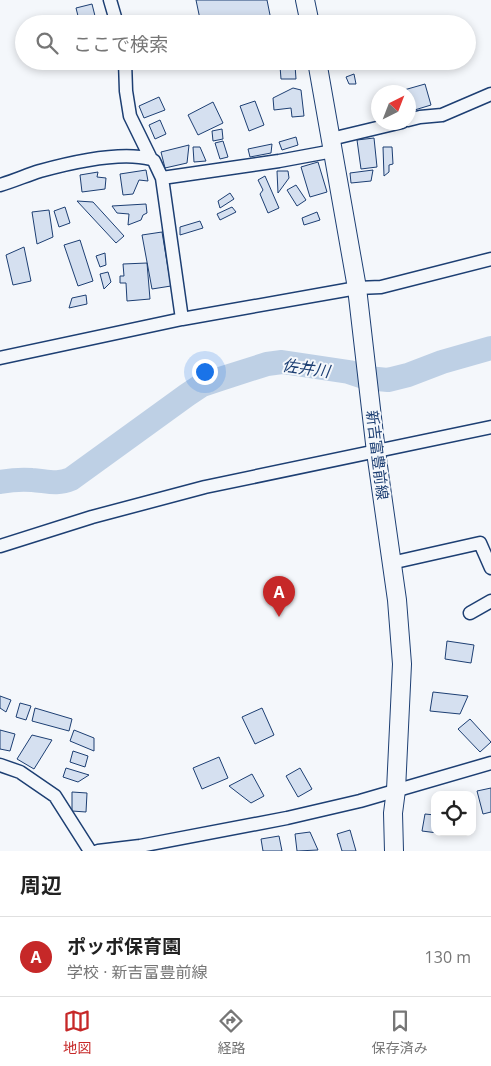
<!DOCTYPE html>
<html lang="ja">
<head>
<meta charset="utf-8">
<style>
	:root { --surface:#fff; --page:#f6f6f6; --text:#222; --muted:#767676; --line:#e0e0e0; --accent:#c62828 }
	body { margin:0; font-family:"Open Sans","Noto Sans JP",sans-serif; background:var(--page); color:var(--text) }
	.controls { position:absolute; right:15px; bottom:15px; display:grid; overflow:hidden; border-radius:10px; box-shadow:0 2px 8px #0003 }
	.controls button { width:45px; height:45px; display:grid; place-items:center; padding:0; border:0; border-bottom:1px solid var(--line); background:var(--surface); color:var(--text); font:25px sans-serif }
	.compass { position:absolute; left:371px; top:85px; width:45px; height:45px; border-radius:50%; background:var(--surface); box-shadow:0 2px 8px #0003; rotate:42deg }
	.you { position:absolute; left:204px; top:371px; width:18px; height:18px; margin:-12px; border:4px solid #fff; border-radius:50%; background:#1a73e8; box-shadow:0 0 0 8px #1a73e833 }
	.badge { display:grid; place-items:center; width:32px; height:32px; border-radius:50%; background:var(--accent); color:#fff; font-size:16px; font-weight:700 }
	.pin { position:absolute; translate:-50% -41px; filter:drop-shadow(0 1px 2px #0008) }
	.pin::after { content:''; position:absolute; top:26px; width:18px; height:15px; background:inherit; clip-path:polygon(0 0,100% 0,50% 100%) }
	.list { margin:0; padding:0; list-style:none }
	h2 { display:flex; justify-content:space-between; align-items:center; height:65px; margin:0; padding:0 20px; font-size:21px }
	h2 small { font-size:16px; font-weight:400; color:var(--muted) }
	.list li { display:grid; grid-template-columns:32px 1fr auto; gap:15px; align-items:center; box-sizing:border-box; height:80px; padding:0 20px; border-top:1px solid var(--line) }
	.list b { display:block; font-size:19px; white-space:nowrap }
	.list p { margin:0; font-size:16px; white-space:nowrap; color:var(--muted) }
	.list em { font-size:16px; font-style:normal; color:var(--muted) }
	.icon { flex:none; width:28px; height:28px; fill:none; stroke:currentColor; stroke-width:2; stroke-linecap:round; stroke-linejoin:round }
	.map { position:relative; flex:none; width:491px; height:851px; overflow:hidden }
	.search { position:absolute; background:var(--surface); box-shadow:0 2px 8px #0003; left:15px; right:15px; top:15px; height:55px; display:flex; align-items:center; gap:12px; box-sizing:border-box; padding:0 18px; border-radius:28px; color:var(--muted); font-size:19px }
	.sheet { height:145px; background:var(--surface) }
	nav { display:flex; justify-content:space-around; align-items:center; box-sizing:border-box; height:70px; border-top:1px solid var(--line); background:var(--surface); font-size:14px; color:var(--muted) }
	nav a { display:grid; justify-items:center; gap:2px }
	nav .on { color:var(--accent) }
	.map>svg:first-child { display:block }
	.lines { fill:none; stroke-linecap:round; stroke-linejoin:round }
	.river { stroke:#bed0e5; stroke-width:24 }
	.building { fill:#d5e0f0; stroke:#1d3f73 }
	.street-casing { stroke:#1d3f73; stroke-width:15 }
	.secondary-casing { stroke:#1d3f73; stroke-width:20 }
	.street { stroke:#f4f7fb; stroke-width:12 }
	.secondary { stroke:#f4f7fb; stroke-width:18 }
	.labels { text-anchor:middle; stroke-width:4; stroke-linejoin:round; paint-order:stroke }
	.street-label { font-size:15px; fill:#1d3f73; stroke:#f4f7fb }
	.water-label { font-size:16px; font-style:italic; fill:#1d3f73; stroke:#f4f7fb }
</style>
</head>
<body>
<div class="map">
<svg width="491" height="851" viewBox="0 0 491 851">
	<rect width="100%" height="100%" fill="#f4f7fb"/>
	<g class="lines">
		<!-- river -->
		<path class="river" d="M0,482C11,480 21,479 32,480C47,481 57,485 71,479L187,395L202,385L220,379L267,364L282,362L349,372L367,378L388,380L408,375L442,362L491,348"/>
	</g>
	<!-- building -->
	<path class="building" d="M196,0H267L271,20L255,24H201Z
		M92,4L97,24H80L76,8Z
		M295,65L296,79H281L280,66Z
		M354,74L356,84H349L346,77Z
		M425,84L431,105L408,112V92H397Z
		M293,88L301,90L304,116L292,117L291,108L274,110L273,98Z
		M159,97L165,110L144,118L139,106Z
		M255,101L264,125L249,131L240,106Z
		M213,102L223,123L198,135L188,115Z
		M160,120L166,134L155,139L149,125Z
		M222,129L223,139L213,141L212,131Z
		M296,137L298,145L282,150L279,142Z
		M374,138L377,167L361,169L357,140Z
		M223,141L228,157L220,159L215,143Z
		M272,144L271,153L250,157L248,149Z
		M189,145L187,163L165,168L161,152Z
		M193,147H200L206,161L194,162Z
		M383,147H392L393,164L389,165V172L384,176Z
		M318,162L327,192L310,197L301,167Z
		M146,170L148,181L139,180L133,194L123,195L120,174Z
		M373,170L371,181L351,183L350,173Z
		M277,171H288L289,178L278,193Z
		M98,172L97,177L106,178L105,189L82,192L80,175Z
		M265,176L279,208L268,213L260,194L263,190L258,180Z
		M296,185L306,200L297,206L287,190Z
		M230,193L234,199L220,208L218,201Z
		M77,201L93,202L124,236L116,243Z
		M146,204L147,213L143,215L141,220L128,225L129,214L117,213L112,206Z
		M65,207L70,223L59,227L54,211Z
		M232,207L236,212L220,220L217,214Z
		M49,210L53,237L37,244L32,212Z
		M317,212L320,220L304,225L302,218Z
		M200,221L203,228L180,235V227Z
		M162,232L171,286L152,289L142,235Z
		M80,240L93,281L78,286L64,245Z
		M24,247L31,281L13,285L6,255Z
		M105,253L106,265L100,267L96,256Z
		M147,263L150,299L127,301L126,283H120V276H124L123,264Z
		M108,272L111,282L104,289L100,274Z
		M86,295L87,304L69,308L72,298Z
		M447,641L474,645L471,663L445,659Z
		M433,692L468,696L460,714L430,711Z
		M0,696L11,700L6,712L0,708Z
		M20,703L31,706L26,720L16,717Z
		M35,708L72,719L69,731L32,721Z
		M262,708L274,735L255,744L242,717Z
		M470,719L491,742L480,752L458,729Z
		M0,730L15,734L10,751L0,749Z
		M74,730L94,738V751L70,741Z
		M32,735L52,740L34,769L17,759Z
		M73,751L88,756L85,767L70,762Z
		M219,757L228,778L202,789L193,768Z
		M66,768L89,775L78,782L63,777Z
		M300,768L312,789L298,797L286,776Z
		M252,774L264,796L251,803L229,786Z
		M491,788V812L483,814L477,791Z
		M72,792L87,793L86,812L72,811Z
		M425,814L435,815V832H453V835L422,831Z
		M350,830L356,851H342L337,834Z
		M310,832L318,850L297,851L295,834Z
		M279,836L282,851H263L261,839Z"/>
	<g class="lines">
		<!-- street casing -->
		<g class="street-casing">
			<path id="street" d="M110,0L117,24
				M125,61L126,91L130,116L151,159
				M408,120L420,117L442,115L491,94
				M331,139L402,122
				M162,178L182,319
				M0,185C14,181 27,175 40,171C69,163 121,151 151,159L154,161L162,178L279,161L333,151
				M0,358L182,319L357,288L381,287L491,259
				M0,546L92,517L205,487L491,427
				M391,563L480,543L491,568
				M470,613L491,601
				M0,765L20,772L55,796L90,851
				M98,851L140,846L287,818L360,801L491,763"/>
		</g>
		<!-- secondary casing -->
		<g class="secondary-casing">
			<path id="secondary" d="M305,0L310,24
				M317,61L357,288L376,452L397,600L402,664L396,790L393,813L394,851"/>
		</g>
		<!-- street -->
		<use href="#street" class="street"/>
		<!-- secondary -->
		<use href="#secondary" class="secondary"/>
	</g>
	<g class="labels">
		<!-- street labels -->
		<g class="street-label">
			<text transform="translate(377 455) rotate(83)" y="5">新吉富豊前線</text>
		</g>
		<!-- water labels -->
		<g class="water-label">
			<text transform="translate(306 368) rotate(8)" y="6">佐井川</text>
		</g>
	</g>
</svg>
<div class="controls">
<button><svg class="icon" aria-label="locate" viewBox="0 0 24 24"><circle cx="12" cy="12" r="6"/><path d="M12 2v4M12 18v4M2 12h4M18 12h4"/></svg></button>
</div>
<svg class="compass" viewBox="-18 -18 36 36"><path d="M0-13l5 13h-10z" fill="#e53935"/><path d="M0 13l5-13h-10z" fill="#767676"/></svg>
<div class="you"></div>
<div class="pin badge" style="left:279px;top:617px">A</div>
<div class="search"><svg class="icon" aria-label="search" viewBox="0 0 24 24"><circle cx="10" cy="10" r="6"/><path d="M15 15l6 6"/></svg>ここで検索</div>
</div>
<section class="sheet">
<h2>周辺<small></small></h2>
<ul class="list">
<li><span class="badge">A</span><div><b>ポッポ保育園</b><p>学校 · 新吉富豊前線</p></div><em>130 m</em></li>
</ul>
</section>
<nav>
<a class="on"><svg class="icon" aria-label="map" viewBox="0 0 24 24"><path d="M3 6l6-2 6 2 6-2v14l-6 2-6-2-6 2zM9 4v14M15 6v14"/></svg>地図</a>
<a><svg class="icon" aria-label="directions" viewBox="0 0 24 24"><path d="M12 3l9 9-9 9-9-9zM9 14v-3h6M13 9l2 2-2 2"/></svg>経路</a>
<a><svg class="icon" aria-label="saved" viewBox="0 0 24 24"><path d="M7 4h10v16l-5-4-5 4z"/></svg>保存済み</a>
</nav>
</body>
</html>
